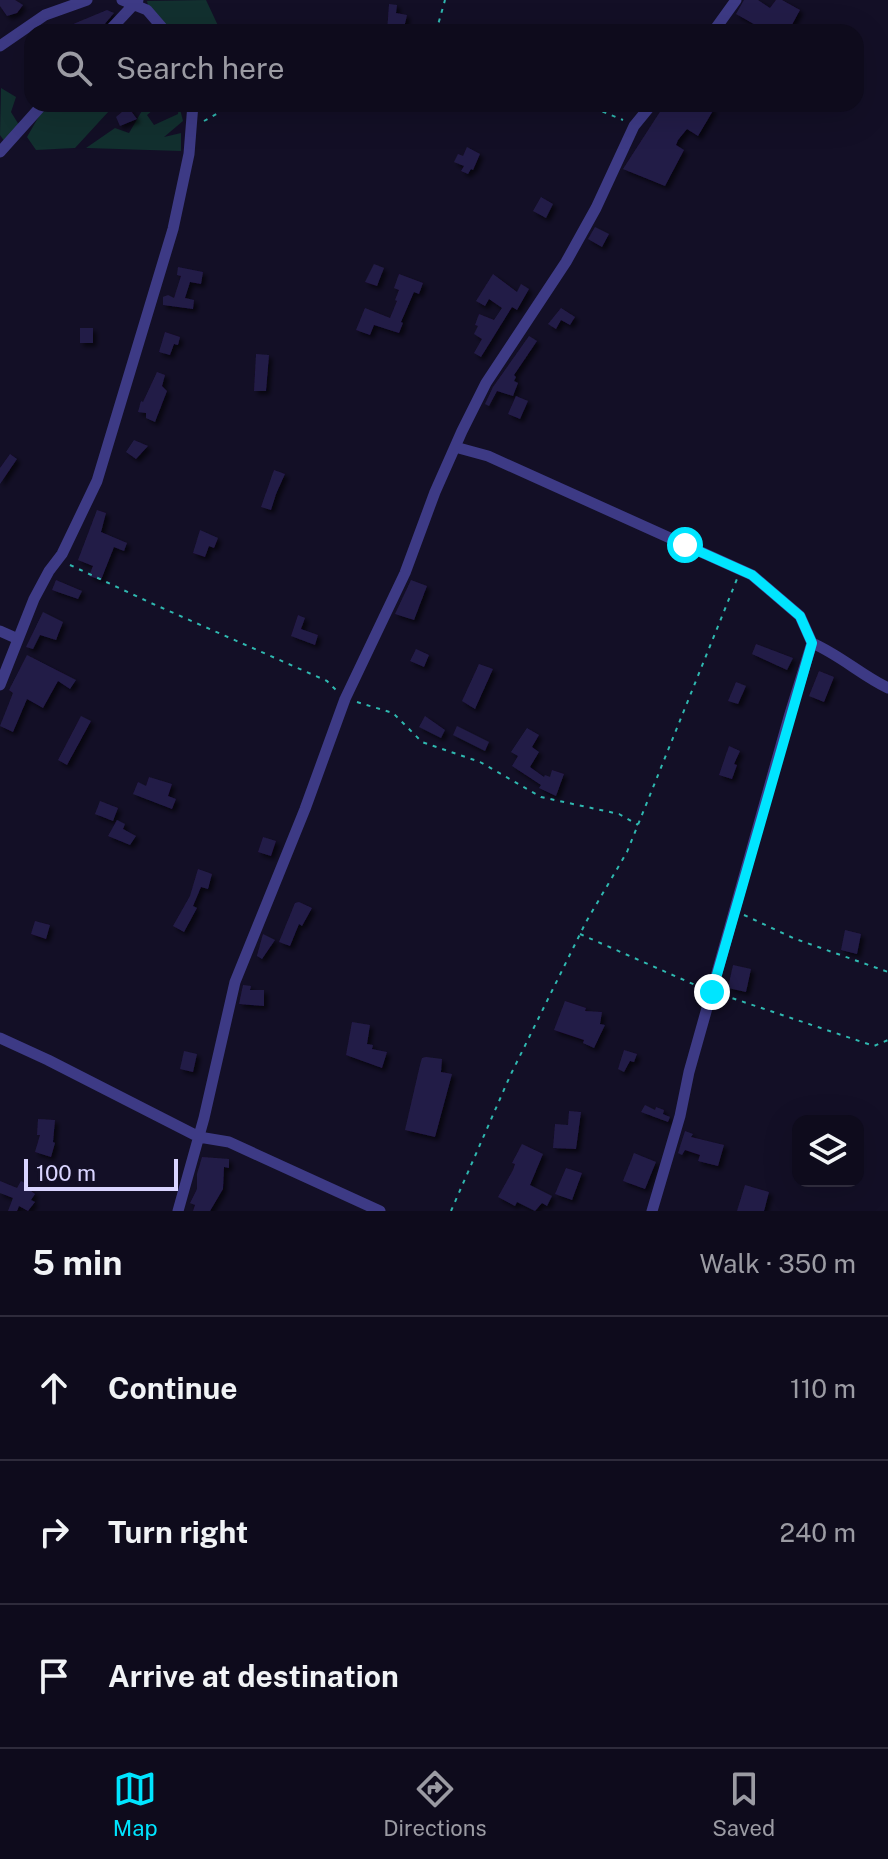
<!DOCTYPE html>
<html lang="en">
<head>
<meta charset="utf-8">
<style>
	:root { --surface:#0e0b1c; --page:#1c1929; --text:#f1f3f6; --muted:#9b9ba3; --line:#2e2b3b; --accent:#00e5ff }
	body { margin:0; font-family:"Public Sans",sans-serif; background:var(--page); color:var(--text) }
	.controls { position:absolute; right:24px; bottom:24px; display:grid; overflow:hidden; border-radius:16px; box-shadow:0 8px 32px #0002 }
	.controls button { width:72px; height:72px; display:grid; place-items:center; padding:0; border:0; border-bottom:2px solid var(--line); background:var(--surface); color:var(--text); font:40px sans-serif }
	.scale { position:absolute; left:24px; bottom:20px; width:154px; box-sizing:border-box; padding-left:8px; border:4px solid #d9d4ff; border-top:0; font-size:22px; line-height:28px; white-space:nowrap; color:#d9d4ff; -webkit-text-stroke:6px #130f26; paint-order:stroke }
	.stop { position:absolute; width:24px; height:24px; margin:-18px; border:6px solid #00e5ff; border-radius:50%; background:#fff }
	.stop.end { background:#00e5ff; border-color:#fff; box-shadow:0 2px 8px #0008 }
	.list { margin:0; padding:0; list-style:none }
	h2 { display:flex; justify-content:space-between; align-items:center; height:104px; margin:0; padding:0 32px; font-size:34px }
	h2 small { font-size:26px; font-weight:400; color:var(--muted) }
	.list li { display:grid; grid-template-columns:52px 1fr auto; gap:24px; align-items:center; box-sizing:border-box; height:144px; padding:0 32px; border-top:2px solid var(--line) }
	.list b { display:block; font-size:30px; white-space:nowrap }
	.list em { font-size:26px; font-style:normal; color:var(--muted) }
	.icon { flex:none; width:44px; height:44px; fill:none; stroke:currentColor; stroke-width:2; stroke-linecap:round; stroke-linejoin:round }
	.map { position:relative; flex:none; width:888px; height:1211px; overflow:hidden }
	.search { position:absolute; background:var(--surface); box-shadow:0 8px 32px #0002; left:24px; right:24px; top:24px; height:88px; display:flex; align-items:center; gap:20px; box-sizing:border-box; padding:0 28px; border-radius:24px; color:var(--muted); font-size:30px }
	.sheet { height:536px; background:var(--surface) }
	nav { display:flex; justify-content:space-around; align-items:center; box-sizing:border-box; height:112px; border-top:2px solid var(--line); background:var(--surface); font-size:22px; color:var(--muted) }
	nav a { display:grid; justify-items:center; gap:4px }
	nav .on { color:var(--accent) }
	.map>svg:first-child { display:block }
	.green { fill:#12302f }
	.building { fill:#241b47; filter:url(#shadow) }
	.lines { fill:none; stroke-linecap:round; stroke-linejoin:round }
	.path { stroke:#2fb8b0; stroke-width:2; stroke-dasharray:4 6; stroke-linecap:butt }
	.minor { stroke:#3d3a85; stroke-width:11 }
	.route { stroke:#00e5ff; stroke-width:10 }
</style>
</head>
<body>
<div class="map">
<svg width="888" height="1211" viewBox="0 0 888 1211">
	<defs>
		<filter id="shadow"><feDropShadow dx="3.5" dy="3.5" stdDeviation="2" flood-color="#0009"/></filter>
	</defs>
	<rect width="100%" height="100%" fill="#130f26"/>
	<!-- green -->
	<path class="green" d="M206,0L221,32H166L150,13L147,1Z
		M1,88L16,97L11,112L19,125L7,145L0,135Z
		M46,104H105L109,111L75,148L36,150L27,137Z
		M141,104H160L147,115L154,125L178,114L179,105L183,121L164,137L181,133V151L86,148L115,128L129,133L143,109Z"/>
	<!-- building -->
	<path class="building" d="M0,0H15L23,5L17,13L7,16L0,6Z
		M744,0H758L770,8L776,0H782L800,10L788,32H768L736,14Z
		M389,4L397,5L396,13L407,15L404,28L399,27V32H387Z
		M107,10L114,13L98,32H54Z
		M665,104H706L714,109L698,136L687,129L678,140L676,145L684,150L665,186L623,169Z
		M128,107L137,119L120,126L116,117Z
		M467,147L480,154L473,170L471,169L468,174L461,171L464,166L454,162L458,154L463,156Z
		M541,197L553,204L546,218L533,211Z
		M595,227L609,234L602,247L588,239Z
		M374,264L384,268L377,286L365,282Z
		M178,267L203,272L201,284L190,282L185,298L194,300L193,309L163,305V297L168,295L174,298L181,276L177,275Z
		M399,274L423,283L419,294L414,292L401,322L403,323L399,333L374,325L370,335L356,330L365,308L390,318L397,301L395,300L399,290L394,288Z
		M493,274L517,292L521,284L529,289L517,310L512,307L481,357L474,353L482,339L474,334L478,326L475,325L479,314L494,320L502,308L489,299L485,306L476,301Z
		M561,308L575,317L570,325L561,320L556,329L548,324Z
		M80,328H93V343H80Z
		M165,332L180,337L178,345L174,344L170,355L159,352Z
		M529,336L537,341L514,375L516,377L514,381L518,383L513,396L497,391L489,406L485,404L493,387Z
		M256,354L269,355L266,391H254Z
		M157,372L165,375L162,386L167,391L155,422L146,418V413L138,412L141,401L143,402Z
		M516,396L528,401L520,419L508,414Z
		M134,440L148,446L136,459L126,452Z
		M10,454L17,459L0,484V468Z
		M274,470L285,474L276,494L271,510L261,507Z
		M97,510L106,513L101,532L127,543L124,551L114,547L101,580L89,576L93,566L78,560Z
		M200,530L218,538L214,548L209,546L205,557L193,553Z
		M56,580L82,591L78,599L52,590Z
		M411,580L427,586L414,620L395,614Z
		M43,612L63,622L56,640L40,635L33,649L26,647Z
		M298,615L305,618L301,629L318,635L315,645L291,636Z
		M756,644L793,658L787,670L752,654Z
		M416,649L429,655L424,667L410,661Z
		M27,655L76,680L70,689L58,681L43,708L27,699L13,732L0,726L13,693L9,690Z
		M479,664L493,669L475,709L462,701Z
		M819,671L834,677L824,702L809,696Z
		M736,682L746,686L738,704L728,701Z
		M81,716L91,721L67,765L58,760Z
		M425,716L445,730L441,738L419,727Z
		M457,726L489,742L485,751L453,735Z
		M527,728L539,735L532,747L539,752L530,767L544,777L545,775L550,777L552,770L564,774L556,796L539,788L541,785L512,766L518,756L511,752Z
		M729,746L740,751L734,764L737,765L732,779L719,775Z
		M149,777L172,784L168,796L176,799L172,809L133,794L138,782L146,786Z
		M100,801L118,808L113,821L95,814Z
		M117,820L125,824L123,829L136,836L130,845L108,836Z
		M263,837L276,841L271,856L258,852Z
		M198,869L212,874L208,889L201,887L193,906L197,908L184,932L173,926L190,896Z
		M299,902L312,908L302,926L299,924L290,946L279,942L295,903Z
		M35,921L50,925L46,939L31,934Z
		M845,930L861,934L857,954L841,950Z
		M263,934L275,940L262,959L257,956L256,959Z
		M733,965L751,969L746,992L728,988Z
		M243,985L251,986L250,990H264V1006L239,1004Z
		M565,1001L586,1008L585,1011L602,1012L600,1024L605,1025L594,1048L583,1043L584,1040L554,1030Z
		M352,1022L370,1025L367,1044L373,1045L372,1049L387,1052L382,1068L346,1055Z
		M624,1050L637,1054L634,1062L630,1061L624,1072L618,1069Z
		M184,1051L197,1054L193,1072L180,1069Z
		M426,1057L442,1059L441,1072L452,1074L435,1137L405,1130L420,1065L422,1058Z
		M645,1105L655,1110L656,1107L664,1110L663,1114L670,1117L668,1122L641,1112Z
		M569,1111L581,1112L576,1149L553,1148L555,1124L568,1125Z
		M38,1119L55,1120L53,1142L55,1143L51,1157L35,1152L40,1135H37Z
		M685,1131L693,1134L691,1137L724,1145L718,1166L698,1161L700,1155L685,1150L682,1155L678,1153Z
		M522,1144L543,1154L530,1185L552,1196L547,1206L542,1203L535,1211L517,1202L515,1206L498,1197L513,1170L515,1164L512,1163Z
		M634,1153L656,1162L645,1189L623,1181Z
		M202,1157L229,1159V1168L224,1167L223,1189L210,1211H193L195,1205L190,1203L197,1189V1174Z
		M566,1168L582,1173L572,1200L555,1194Z
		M0,1181L17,1188L21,1181L29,1185L27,1188L35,1194L31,1200L35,1202L28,1211L19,1206L17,1211H8L13,1198L0,1193Z
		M745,1185L769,1192L764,1211H737Z"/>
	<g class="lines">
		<!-- path -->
		<path class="path" d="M436,32L445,0
			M584,104L623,120
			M204,121L234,104
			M70,565L151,603L327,681L338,692
			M357,702L393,713L422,742L480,762L541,797L619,814L638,825
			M744,915L793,938L888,972
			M580,934L702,988
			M723,995L874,1046L888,1040
			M451,1211L510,1076L586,922L627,852L737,579"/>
		<!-- minor -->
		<path class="minor" d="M122,0L147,10L166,32
			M108,32L138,0
			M713,32L736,0
			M0,46L45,15L87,0
			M0,152L43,104
			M455,447L488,456L752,575L800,616L812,643C840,655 861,675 888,688
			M0,631L18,639
			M0,685L34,599L49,571L62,554L97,481L173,229L189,154L193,104
			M0,1038L48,1060L199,1137L229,1142L380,1211
			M178,1211L204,1118L235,982L305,809L345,699L405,573L435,492L462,431L486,383L566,262L596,208L634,126L652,104
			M652,1211L680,1116L689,1072L789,717L812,643"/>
	</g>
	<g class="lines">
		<!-- route -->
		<path class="route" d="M685,545L752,575L800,616L812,643L712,992"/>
	</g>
</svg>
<div class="controls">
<button><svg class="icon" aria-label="layers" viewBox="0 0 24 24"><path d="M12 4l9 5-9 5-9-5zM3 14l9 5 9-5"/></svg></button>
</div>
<div class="scale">100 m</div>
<div class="stop" style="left:685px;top:545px"></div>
<div class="stop end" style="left:712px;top:992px"></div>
<div class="search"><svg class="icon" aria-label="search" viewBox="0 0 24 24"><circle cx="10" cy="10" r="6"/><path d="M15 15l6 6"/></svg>Search here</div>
</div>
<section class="sheet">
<h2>5 min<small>Walk · 350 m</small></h2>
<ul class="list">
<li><svg class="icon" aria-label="ahead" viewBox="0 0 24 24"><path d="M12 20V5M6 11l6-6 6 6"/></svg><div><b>Continue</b></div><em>110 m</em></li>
<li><svg class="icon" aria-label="right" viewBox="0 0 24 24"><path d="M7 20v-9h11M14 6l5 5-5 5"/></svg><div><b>Turn right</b></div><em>240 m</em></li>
<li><svg class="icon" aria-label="arrive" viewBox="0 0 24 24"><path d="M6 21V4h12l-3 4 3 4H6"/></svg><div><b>Arrive at destination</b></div></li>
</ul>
</section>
<nav>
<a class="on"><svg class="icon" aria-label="map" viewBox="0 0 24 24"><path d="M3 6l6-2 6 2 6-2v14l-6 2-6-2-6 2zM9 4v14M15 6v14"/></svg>Map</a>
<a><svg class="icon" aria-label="directions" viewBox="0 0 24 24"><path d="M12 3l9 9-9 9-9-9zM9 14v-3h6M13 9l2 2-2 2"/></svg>Directions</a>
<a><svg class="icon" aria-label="saved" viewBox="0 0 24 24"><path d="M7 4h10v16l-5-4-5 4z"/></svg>Saved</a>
</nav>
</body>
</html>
